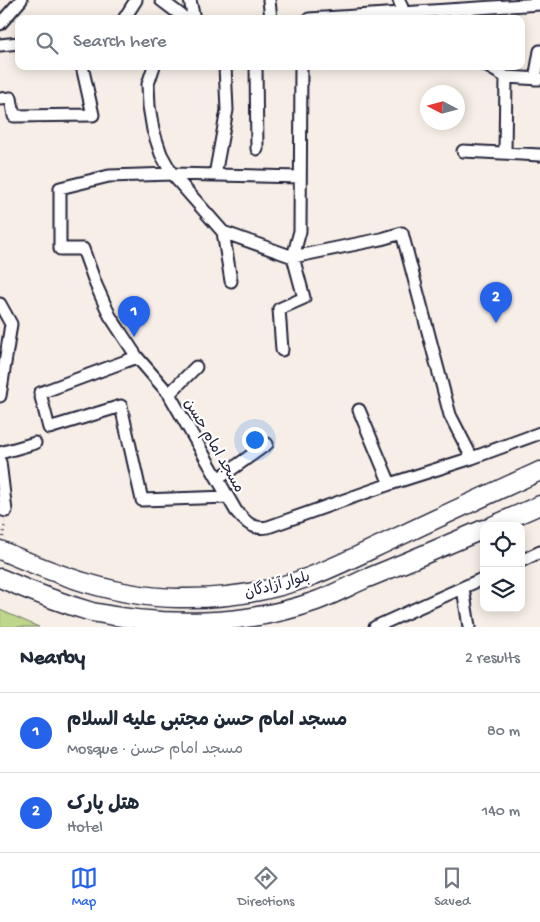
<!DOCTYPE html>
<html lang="en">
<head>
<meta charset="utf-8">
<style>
	:root { --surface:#fff; --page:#f2f2f3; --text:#1f2937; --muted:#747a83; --line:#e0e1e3; --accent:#2563eb }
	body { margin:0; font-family:"Gochi Hand","Playpen Sans Arabic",sans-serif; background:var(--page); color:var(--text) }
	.controls { position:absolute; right:15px; bottom:15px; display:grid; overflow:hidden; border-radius:10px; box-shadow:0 2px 12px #0003 }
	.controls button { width:45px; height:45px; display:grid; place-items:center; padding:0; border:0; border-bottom:1px solid var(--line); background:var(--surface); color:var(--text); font:25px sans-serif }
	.compass { position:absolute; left:420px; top:85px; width:45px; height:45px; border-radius:50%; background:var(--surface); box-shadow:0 2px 12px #0003; rotate:276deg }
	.you { position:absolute; left:254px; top:439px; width:18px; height:18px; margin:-12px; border:4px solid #fff; border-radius:50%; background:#1a73e8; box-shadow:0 0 0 8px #1a73e833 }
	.badge { display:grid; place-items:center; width:32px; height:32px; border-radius:50%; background:var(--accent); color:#fff; font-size:16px; font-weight:700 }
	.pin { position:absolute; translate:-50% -41px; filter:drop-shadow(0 1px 2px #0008) }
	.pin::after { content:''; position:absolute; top:26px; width:18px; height:15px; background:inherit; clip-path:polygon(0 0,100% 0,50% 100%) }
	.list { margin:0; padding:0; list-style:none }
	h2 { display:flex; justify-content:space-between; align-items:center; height:65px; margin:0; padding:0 20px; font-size:21px }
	h2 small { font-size:16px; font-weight:400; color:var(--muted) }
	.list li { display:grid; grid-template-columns:32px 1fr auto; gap:15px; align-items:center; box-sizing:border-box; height:80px; padding:0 20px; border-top:1px solid var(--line) }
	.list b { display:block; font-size:19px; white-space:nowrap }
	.list p { margin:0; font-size:16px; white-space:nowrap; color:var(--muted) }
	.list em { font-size:16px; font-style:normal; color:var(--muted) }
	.icon { flex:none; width:28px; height:28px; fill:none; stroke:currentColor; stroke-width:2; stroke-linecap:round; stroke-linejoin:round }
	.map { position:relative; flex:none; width:540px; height:627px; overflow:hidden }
	.search { position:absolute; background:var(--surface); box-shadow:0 2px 12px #0003; left:15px; right:15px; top:15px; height:55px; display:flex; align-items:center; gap:12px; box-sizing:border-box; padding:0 18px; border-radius:10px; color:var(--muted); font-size:19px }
	.sheet { height:225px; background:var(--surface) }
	nav { display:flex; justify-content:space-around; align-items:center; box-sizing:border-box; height:70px; border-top:1px solid var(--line); background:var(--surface); font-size:14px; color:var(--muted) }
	nav a { display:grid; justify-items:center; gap:2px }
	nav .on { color:var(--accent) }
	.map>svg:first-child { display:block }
	.green { fill:#bed58c; stroke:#707c64 }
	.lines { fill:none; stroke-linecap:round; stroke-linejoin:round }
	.street-casing { stroke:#22223b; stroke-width:15 }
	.primary-casing { stroke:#22223b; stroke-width:21 }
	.path { stroke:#22223b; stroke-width:2.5; stroke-dasharray:1 4; stroke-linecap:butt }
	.street { stroke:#fff; stroke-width:11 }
	.primary { stroke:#fff; stroke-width:18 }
	.labels { text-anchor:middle; stroke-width:4.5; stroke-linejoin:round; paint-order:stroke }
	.street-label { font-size:15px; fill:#22223b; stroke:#fff }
</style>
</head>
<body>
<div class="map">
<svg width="540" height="627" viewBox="0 0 540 627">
	<rect width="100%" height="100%" fill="#f7efe7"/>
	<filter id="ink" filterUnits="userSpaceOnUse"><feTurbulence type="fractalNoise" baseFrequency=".02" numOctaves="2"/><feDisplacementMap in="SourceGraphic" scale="10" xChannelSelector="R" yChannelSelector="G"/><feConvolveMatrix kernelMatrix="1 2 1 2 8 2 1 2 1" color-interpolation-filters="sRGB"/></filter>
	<g filter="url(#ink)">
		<!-- green -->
		<path class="green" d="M0,610L39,627H0Z"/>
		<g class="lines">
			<!-- street casing -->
			<g class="street-casing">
				<path id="street" d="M161,0L186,19
					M190,0L194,19
					M269,0L271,19
					M399,0L404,13
					M124,19L136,0
					M309,19L540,4
					M0,24L21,0
					M0,45L19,43
					M154,66L148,84L149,106L153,130L161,154L172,174L223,232L293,257L381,239L402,233L450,415L472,458L540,433
					M256,66L257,149
					M487,66L506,77L505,153
					M506,77L540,79
					M535,79L540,51
					M0,99L11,98L14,116L93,115L82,66
					M463,151L540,155
					M215,175L227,110L225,66
					M300,177L172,174L109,176L60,188V249H83L96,285L110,316L137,357L169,394L236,511C246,522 252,530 268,527L390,484L472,458
					M223,232L231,281
					M0,304L11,324L0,396
					M282,350L279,309L304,298L293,257L300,231L301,66
					M137,357L40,393L49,428L121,406L142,500L228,497
					M169,394L196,367
					M359,410L390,484
					M0,453L35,443
					M0,462L6,511L0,509
					M218,479L267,444
					M521,561L540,552
					M463,588L469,627
					M375,627L484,578"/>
			</g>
			<!-- primary casing -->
			<g class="primary-casing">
				<path id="primary" d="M492,526L540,505
					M0,550C57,575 115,597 178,598C221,599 268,592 309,577C341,565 371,549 402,535C448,513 494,492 540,471
					M0,578C30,591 61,603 92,612C165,627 246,626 316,601C333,595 349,586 365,579C405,563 444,546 484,529"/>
			</g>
			<!-- path -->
			<path class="path" d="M3,537L5,522"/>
			<!-- street -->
			<use href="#street" class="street"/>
			<!-- primary -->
			<use href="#primary" class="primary"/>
		</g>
	</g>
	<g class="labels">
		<!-- street labels -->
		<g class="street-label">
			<text transform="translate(215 445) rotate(60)" y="5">مسجد امام حسن</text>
			<text transform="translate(277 584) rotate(-15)" y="5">بلوار آزادگان</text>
		</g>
	</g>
</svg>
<div class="controls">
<button><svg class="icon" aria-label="locate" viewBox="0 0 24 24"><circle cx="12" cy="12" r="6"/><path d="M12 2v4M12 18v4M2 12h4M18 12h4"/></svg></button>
<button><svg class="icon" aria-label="layers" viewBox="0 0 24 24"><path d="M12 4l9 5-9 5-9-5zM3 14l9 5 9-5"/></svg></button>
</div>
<svg class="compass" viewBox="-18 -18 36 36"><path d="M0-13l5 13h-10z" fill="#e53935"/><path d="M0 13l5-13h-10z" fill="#747a83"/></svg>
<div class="you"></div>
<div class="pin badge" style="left:134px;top:337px">1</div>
<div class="pin badge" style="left:496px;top:323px">2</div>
<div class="search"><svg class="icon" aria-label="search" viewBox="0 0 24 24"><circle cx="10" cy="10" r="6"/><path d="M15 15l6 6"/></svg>Search here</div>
</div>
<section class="sheet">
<h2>Nearby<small>2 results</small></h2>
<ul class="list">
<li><span class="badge">1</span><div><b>مسجد امام حسن مجتبی علیه السلام</b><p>Mosque · مسجد امام حسن</p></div><em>80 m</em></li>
<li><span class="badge">2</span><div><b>هتل پارک</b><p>Hotel</p></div><em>140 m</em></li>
</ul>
</section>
<nav>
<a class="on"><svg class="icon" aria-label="map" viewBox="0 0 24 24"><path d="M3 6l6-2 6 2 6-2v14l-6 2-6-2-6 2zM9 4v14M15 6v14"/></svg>Map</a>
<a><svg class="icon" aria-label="directions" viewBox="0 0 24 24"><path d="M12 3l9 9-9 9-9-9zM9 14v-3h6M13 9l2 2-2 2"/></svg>Directions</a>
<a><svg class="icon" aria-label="saved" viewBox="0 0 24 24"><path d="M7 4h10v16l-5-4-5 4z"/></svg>Saved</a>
</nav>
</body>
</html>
